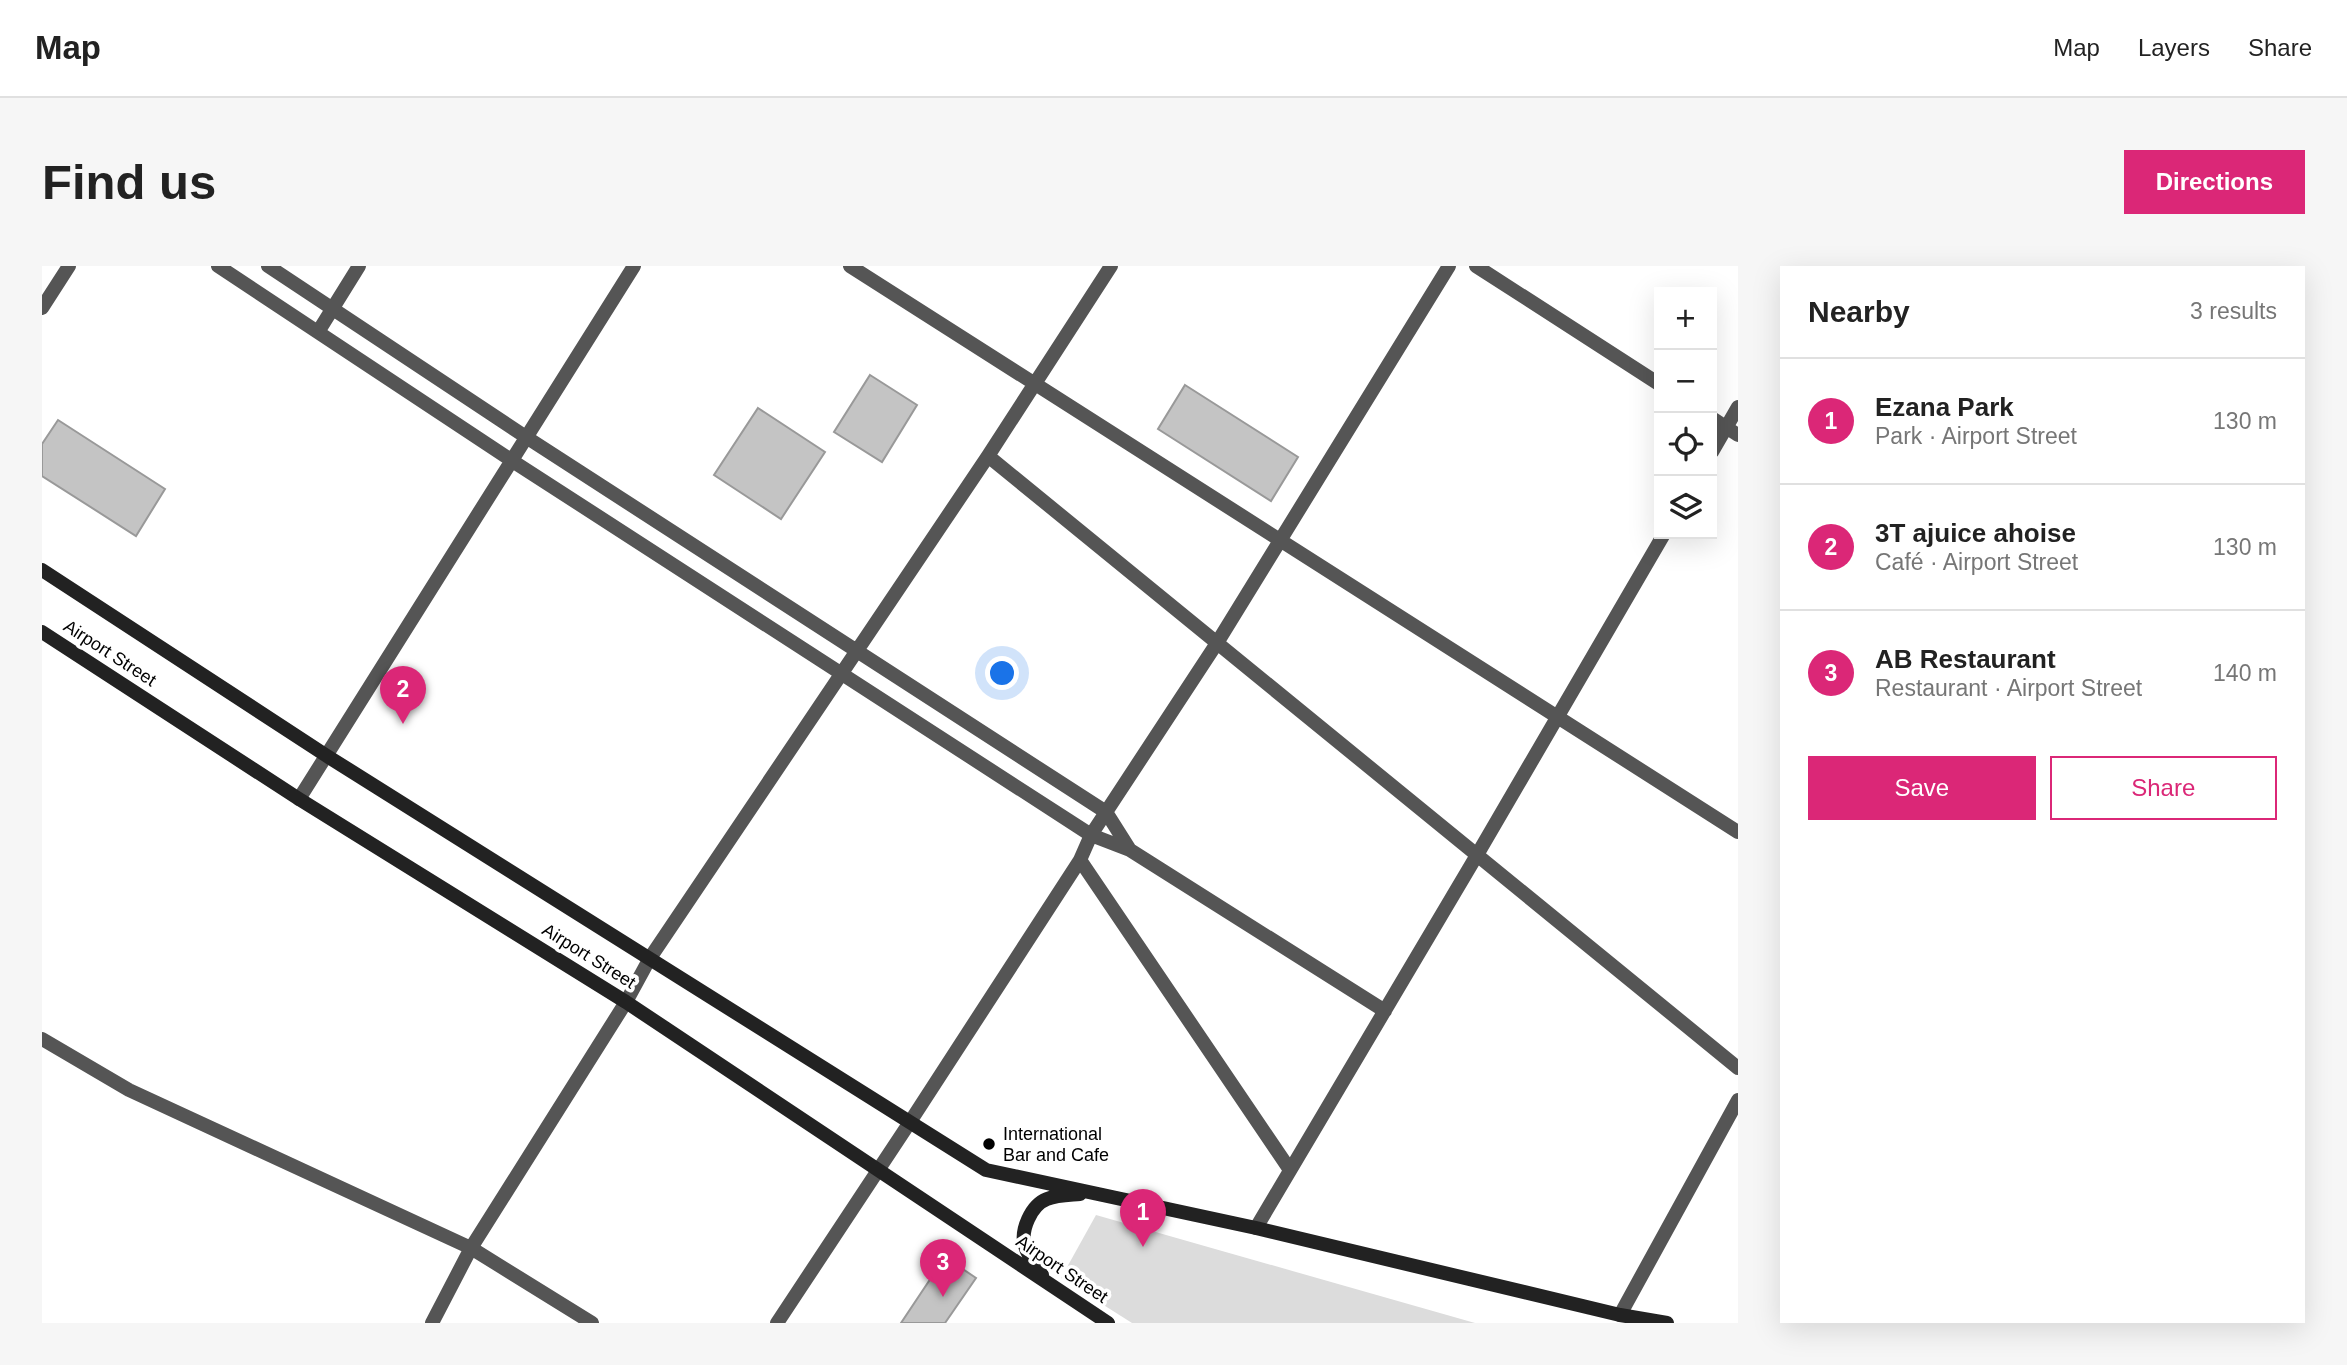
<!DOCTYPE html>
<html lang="en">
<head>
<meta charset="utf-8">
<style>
	:root { --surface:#fff; --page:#f6f6f6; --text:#222; --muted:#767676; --line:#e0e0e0; --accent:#db2777 }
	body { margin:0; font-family:Helvetica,sans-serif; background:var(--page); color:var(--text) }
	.controls { position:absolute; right:21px; top:21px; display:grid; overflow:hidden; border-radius:0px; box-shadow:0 7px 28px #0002 }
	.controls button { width:63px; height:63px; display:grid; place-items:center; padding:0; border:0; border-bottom:2px solid var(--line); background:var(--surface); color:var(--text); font:35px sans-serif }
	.you { position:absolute; left:961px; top:408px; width:24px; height:24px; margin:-18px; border:5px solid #fff; border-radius:50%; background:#1a73e8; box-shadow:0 0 0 10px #1a73e833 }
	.badge { display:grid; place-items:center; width:46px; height:46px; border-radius:50%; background:var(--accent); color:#fff; font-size:23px; font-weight:700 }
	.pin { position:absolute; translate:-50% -58px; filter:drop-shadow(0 2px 4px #0008) }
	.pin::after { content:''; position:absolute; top:37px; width:24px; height:21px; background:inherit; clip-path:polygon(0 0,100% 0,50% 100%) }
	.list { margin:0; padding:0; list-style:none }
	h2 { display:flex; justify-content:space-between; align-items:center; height:91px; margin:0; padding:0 28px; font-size:30px }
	h2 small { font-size:23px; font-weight:400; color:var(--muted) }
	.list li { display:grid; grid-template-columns:46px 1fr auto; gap:21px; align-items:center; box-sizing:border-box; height:126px; padding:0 28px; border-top:2px solid var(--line) }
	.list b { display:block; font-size:26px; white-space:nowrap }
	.list p { margin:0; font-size:23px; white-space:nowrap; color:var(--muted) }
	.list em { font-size:23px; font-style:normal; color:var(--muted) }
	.actions { display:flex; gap:14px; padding:21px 28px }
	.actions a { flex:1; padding:16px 0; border:2px solid var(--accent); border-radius:0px; text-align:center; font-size:24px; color:var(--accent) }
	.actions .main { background:var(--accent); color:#fff }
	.icon { flex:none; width:38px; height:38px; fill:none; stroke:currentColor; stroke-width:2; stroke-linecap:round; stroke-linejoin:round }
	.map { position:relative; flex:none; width:1696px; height:1057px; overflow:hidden; border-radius:0px }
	header { display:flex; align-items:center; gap:42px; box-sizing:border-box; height:98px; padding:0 35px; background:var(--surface); border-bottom:2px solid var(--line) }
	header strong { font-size:33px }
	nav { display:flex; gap:38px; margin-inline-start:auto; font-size:24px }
	.intro { display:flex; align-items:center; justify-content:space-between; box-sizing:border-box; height:168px; padding:0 42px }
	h1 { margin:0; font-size:49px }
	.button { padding:18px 32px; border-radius:0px; background:var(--accent); color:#fff; font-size:24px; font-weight:700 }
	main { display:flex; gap:42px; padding:0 42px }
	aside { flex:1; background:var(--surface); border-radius:0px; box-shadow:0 7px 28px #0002 }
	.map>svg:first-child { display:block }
	.green { fill:#dcdcdc }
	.building { fill:#c4c4c4; stroke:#999; stroke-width:2 }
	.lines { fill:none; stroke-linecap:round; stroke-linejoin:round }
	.street { stroke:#555; stroke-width:14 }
	.secondary { stroke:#222; stroke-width:14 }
	.poi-dot { fill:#000; stroke:#fff; stroke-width:2.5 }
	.labels { text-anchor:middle; stroke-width:7; stroke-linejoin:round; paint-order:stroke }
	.street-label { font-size:18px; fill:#000; stroke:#fff }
	.poi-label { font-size:18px; fill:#000; stroke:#fff; text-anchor:start }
</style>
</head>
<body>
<header>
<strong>Map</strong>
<nav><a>Map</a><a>Layers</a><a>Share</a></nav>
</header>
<div class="intro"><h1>Find us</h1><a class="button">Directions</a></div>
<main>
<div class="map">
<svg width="1696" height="1057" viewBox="0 0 1696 1057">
	<rect width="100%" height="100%" fill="#fff"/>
	<!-- green -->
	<path class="green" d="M1054,949L1433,1057H1090L1019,1012Z"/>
	<!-- building -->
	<path class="building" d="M828,109L875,139L840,196L792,166Z
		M1143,119L1256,191L1229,235L1116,163Z
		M716,142L783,186L739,253L672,209Z
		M16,154L123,223L94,270L0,210V178Z
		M903,991L934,1012L903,1057H859Z"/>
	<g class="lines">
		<!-- street -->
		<path class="street" d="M176,0L469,194L1049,569L1088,584L1343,745
			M226,0L484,171L1064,546L1088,584
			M808,0L1696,566
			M1434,0L1617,118
			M0,42L27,0
			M276,66L317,0
			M1670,152L1696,169
			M1670,186L1696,141
			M946,190L1696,802
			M257,533L592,0
			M1038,594L1248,904
			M0,773L87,824L429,982L550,1057
			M1214,962L1435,589L1622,268
			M1578,1049L1696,834
			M390,1057L429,982L584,736L608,692L946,190L1069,0
			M735,1057L868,856L1038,594L1049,569L1175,377L1407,0"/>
		<!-- secondary -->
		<path class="secondary" d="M0,304L285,490L944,904L1214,962L1578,1049L1625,1057
			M0,366L257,533L584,736L1066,1057
			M1000,1009C994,1000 986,991 983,980C978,965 989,939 1005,933C1015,929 1027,929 1038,928"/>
	</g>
	<!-- markers -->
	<circle class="poi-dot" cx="947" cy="878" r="7"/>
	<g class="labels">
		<!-- street labels -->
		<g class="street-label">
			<text transform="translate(68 387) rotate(33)" y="6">Airport Street</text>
			<text transform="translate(547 690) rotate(32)" y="6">Airport Street</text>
			<text transform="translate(1020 1003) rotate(34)" y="6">Airport Street</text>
		</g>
		<!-- poi labels -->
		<g class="poi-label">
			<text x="961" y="874">International<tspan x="961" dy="21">Bar and Cafe</tspan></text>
		</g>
	</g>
</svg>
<div class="controls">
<button>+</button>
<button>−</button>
<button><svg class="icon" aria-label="locate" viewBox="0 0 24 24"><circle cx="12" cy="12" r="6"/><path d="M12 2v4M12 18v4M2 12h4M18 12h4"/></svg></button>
<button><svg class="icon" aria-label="layers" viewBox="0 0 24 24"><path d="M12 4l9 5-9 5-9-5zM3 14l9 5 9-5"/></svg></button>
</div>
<div class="you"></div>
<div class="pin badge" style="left:1101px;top:981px">1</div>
<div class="pin badge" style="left:361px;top:458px">2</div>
<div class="pin badge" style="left:901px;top:1031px">3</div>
</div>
<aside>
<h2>Nearby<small>3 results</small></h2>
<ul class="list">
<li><span class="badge">1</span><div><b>Ezana Park</b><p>Park · Airport Street</p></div><em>130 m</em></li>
<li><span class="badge">2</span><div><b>3T ajuice ahoise</b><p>Café · Airport Street</p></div><em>130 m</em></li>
<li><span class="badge">3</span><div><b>AB Restaurant</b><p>Restaurant · Airport Street</p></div><em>140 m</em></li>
</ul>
<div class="actions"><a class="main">Save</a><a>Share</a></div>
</aside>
</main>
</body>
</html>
